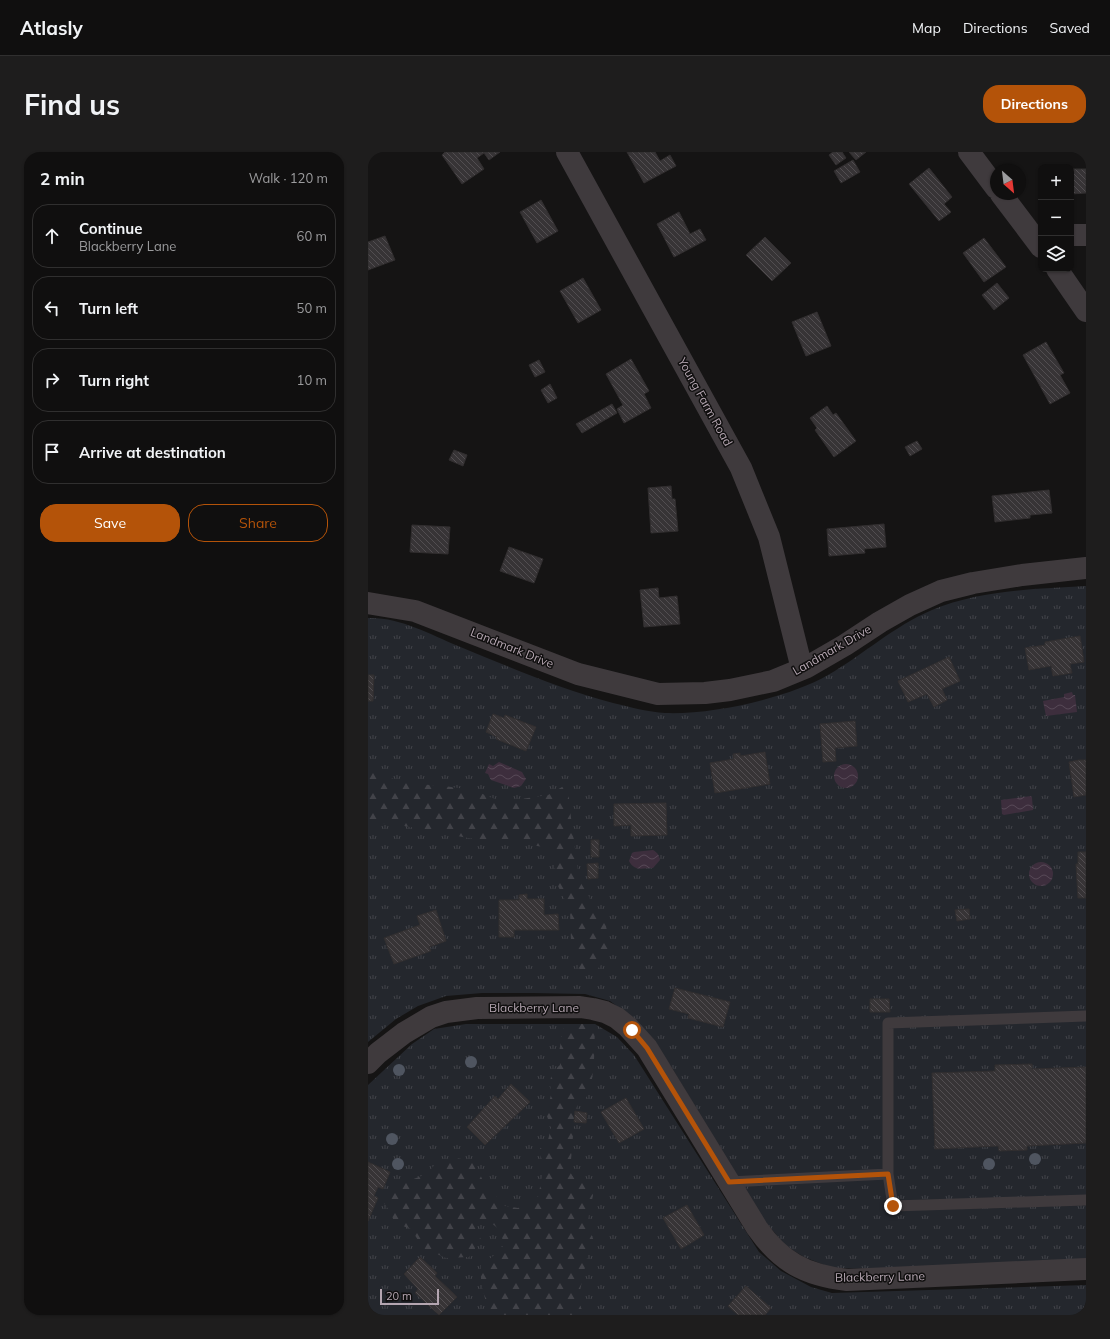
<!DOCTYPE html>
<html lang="en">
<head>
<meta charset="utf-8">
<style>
	:root { --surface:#100f0f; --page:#1e1d1d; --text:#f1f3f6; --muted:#9c9c9e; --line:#302f2f; --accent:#b45309 }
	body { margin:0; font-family:Mulish,sans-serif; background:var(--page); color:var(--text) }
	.controls { position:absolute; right:12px; top:12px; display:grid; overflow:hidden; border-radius:8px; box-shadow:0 1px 3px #0004 }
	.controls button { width:36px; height:36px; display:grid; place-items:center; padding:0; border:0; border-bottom:1px solid var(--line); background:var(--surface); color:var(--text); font:20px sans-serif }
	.compass { position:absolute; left:622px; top:12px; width:36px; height:36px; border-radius:50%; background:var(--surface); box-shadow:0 1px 3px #0004; rotate:152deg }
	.scale { position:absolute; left:12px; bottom:10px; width:59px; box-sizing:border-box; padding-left:4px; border:2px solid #b5a6b1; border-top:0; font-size:11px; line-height:14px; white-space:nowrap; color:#b5a6b1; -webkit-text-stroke:3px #100f0f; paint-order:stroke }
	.stop { position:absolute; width:12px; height:12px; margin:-9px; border:3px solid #b45309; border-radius:50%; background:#fff }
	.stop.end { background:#b45309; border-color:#fff; box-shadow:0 1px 4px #0008 }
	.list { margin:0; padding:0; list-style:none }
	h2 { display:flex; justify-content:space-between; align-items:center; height:52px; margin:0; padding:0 16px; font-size:17px }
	h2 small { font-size:13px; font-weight:400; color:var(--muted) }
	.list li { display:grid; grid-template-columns:26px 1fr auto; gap:12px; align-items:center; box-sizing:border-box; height:64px; margin:0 8px 8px; padding:0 8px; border:1px solid var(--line); border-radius:16px }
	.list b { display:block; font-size:15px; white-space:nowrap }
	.list p { margin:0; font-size:13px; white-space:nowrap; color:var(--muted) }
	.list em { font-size:13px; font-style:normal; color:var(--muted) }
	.actions { display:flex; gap:8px; padding:12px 16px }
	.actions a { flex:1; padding:9px 0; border:1px solid var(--accent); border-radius:16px; text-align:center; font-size:14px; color:var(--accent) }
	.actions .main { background:var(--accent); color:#fff }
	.icon { flex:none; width:22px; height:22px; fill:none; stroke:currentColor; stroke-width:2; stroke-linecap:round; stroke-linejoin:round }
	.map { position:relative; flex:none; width:718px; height:1163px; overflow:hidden; border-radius:16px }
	header { display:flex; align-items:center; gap:24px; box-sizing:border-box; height:56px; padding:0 20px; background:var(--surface); border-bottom:1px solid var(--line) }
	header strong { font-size:19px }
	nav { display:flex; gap:22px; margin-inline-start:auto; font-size:14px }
	.intro { display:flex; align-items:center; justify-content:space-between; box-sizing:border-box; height:96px; padding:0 24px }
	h1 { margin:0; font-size:28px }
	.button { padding:10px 18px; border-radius:16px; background:var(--accent); color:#fff; font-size:14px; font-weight:700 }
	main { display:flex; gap:24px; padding:0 24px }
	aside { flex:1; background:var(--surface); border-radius:16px; box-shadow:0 1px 3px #0004 }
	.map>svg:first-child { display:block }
	.grass { fill:url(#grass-tufts) }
	.forest { fill:url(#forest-firs) }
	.water { fill:url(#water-waves) }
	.building { fill:url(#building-back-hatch); stroke:#312e2f }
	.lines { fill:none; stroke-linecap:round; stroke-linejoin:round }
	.service { stroke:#3f3a3d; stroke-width:11 }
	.minor { stroke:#3f3a3d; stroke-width:22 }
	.tree { fill:#4f5560 }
	.route { stroke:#b45309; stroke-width:5 }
	.labels { text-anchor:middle; stroke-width:3; stroke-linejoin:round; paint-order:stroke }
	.street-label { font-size:12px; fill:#b5a6b1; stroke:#100f0f }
</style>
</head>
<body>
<header>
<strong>Atlasly</strong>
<nav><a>Map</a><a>Directions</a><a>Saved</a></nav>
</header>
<div class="intro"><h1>Find us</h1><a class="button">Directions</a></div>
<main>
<aside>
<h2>2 min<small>Walk · 120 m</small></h2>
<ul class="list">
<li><svg class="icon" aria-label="ahead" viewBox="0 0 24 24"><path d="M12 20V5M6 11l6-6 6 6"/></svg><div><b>Continue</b><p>Blackberry Lane</p></div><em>60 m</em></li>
<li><svg class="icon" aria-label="left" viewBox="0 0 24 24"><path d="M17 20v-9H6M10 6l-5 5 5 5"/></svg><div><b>Turn left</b></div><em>50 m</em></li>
<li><svg class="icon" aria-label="right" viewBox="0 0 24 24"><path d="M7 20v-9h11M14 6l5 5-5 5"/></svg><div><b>Turn right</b></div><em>10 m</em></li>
<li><svg class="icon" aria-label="arrive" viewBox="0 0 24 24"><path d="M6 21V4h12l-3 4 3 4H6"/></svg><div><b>Arrive at destination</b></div></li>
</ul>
<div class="actions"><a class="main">Save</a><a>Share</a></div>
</aside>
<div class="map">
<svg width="718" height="1163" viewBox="0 0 718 1163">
	<defs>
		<pattern id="grass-tufts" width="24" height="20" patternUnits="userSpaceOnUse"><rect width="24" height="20" fill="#24272d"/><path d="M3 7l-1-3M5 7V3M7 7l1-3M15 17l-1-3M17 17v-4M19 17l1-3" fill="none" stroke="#424349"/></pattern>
		<pattern id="forest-firs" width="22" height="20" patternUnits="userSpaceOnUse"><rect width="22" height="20" fill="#24272d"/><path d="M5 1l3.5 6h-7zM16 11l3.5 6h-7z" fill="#424349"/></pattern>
		<pattern id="water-waves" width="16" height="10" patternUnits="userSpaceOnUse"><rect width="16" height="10" fill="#3d2e3d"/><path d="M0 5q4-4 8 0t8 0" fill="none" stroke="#574957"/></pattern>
		<pattern id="building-back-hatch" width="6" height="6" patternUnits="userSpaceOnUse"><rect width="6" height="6" fill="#373436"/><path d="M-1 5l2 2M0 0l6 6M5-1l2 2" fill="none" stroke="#524e51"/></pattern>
	</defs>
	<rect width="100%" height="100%" fill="#151414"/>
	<!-- grass -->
	<path class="grass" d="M718,434V1107L506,1117L464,1116L436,1105L418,1094L394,1066L304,916L270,870L242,849L217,842L166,841H114L78,844L50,854L28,867L0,890V466C32,465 61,482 90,494C141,515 192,537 245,551C262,555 280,560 297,561C344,563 420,546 460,523C495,503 526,474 564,458C612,438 666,437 718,434Z
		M98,872H227L249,885L266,903L391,1100L413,1119L443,1135L464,1141L718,1133V1163H0V933L44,892L66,877Z"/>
	<!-- forest -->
	<path class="forest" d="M6,619L35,631L76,634L105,638L134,650L180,643L201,631V650L211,728L238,773L242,802L227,820H213L203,790L202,758L190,734L185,703L181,696L146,690L100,686L21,671L0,672V620Z
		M196,872H227C226,893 228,928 218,946C215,952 210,949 207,959L202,1020L208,1029L218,1031L225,1043L219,1072L226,1089L220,1101L210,1148L216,1163H121L113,1130V1113L128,1102L136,1093L132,1078L122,1070L115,1071L108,1075L113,1088L101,1105L78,1106L55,1096L43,1077L27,1071L21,1058L15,1050L22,1036L56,1023L69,1011L87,1006L106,1009L115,1029L137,1054L150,1056L170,1045L174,1025L175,1009L170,999L180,988L183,976L178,961L183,943L182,930L184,920L192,913L191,900Z"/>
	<!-- water -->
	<path class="water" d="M704,540L705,543H707L709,560L678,564L675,549L696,545V542Z
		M131,610L154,620L158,627L153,634L146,636L123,628L120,622L117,621L121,612L125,614Z
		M466 624a12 12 0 1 1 24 0a12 12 0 1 1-24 0Z
		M663,644L664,646L665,658L636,663L634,662L633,648Z
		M285,698C290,701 291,703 292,708L285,716C275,716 267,720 261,709L264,701L266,700Z
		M661 722a12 12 0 1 1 24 0a12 12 0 1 1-24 0Z"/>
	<!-- building -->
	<path class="building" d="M77,0H132L121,8L116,1L109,6L116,17L94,32L74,3Z
		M259,0H287L292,9L302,3L308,14L276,31Z
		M465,0H474L478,6L468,13L461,3Z
		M481,0H498L488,8Z
		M485,8L492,20L473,31L466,19Z
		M561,16L584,45L576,52L583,60L571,69L541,32Z
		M703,17H718V41L703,42Z
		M173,48L190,79L169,91L152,60Z
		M311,60L322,82L332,77L338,88L306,105L289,72Z
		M17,84L27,108L0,118V90Z
		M397,85L423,111L404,129L378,103Z
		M616,86L638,115L616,130L595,101Z
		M215,126L233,158L210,171L192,139Z
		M629,131L641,146L626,158L614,143Z
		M449,160L463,194L438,204L424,170Z
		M678,190L696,221L692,223L702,241L682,252L655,203Z
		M263,207L281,239L276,242L283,256L256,271L249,257L255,253L238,222Z
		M171,208L177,220L167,225L161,213Z
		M182,232L189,246L180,251L173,238Z
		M244,252L249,261L214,281L208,272Z
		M459,254L465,263L468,261L488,289L466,305L447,278L449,276L442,266Z
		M549,289L554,297L542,304L537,295Z
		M86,298L99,303L95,314L81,308Z
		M303,334L304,347H307L310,379L283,381L280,336Z
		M681,338L684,361L662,363V366L627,370L624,344Z
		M516,372L518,395L496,397L497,401L461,404L459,377Z
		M44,373L82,375L80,402L42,400Z
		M141,395L175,407L166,431L132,419Z
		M290,436L291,446L309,444L312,472L276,475L272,438Z
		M712,484L716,510L702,512L704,521L685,524L683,514L661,518L657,496L677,493V490Z
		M581,505L592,529L574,537L579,548L566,555L559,542L540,550L530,529Z
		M0,523H6L5,549H0Z
		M125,562L136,566L137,563L168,575L158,599L128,587L129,585L118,580Z
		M487,569L489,594L467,596L468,609L455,610L452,572Z
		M397,600L402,632L347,641L342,611L366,607L365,602L372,601V604Z
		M711,608H718V643L706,645L701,610Z
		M298,651L299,683L263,684V673L246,674V652Z
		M223,688H231V705H223Z
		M710,700H718V746H710L708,712H710Z
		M230,711V726L220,727L219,712Z
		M159,742V747H176V763L190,762L191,778H146V785H131V748H151V743Z
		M601,757L602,767L589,769L587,758Z
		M68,758L78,789L61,795L63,799L26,812L16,786L52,773L49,764Z
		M307,836L362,850L355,875L320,866L321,862L301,857Z
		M502,847H521L522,860H502Z
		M664,912V917L718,915V991L659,994V998L631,999L630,994L567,997L564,921L627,919V913Z
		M143,932L162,950L117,993L99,975L127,944L130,947Z
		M258,946L276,977L251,991L233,960Z
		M207,959L219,961L218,971L206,970Z
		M0,1010L22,1020L15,1037L10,1035L6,1044L10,1046L0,1069Z
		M319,1053L336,1083L313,1097L295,1066Z
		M52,1105L69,1121L67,1124L89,1145L71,1163L47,1141L50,1137L36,1122Z
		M378,1134L403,1156L397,1163H370L360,1154Z"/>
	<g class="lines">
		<!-- service -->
		<path class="service" d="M520,1022L525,1054L718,1048
			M361,1030L520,1022V871L718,864"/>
		<!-- minor -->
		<path class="minor" d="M199,0L373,316L401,385L434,517
			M601,0L628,36
			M633,42L673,95
			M703,83H718
			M689,117L718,159
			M0,451L47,459L210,522L290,542L337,541L362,538L405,529L439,515L477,493L512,470L542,453L573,439L605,431L654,423L718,416
			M0,911L10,901L36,881L63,865L78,860L109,856L212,855L225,857L237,860L249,866L260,875L279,896L389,1076C413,1110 437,1123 479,1128L718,1117"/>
	</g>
	<!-- trees -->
	<g class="tree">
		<circle cx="103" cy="910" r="6"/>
		<circle cx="31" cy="918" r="6"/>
		<circle cx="24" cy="987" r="6"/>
		<circle cx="667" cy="1007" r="6"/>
		<circle cx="30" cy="1012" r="6"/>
		<circle cx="621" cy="1012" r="6"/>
	</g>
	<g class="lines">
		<!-- route -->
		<path class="route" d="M264,878L279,896L361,1030L520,1022L525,1054"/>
	</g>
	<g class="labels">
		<!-- street labels -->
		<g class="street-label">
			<text transform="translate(337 250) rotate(61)" y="4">Young Farm Road</text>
			<text transform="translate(144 496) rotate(22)" y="4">Landmark Drive</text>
			<text transform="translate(464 498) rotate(-30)" y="4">Landmark Drive</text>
			<text x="166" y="860">Blackberry Lane</text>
			<text transform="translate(512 1125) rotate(-1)" y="4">Blackberry Lane</text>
		</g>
	</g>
</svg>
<div class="controls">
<button>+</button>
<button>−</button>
<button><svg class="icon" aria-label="layers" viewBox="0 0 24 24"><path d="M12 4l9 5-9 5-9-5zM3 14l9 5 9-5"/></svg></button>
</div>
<svg class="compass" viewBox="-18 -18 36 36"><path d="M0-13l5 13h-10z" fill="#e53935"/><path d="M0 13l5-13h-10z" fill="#9c9c9e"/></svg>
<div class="scale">20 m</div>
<div class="stop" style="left:264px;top:878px"></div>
<div class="stop end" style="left:525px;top:1054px"></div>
</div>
</main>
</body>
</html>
